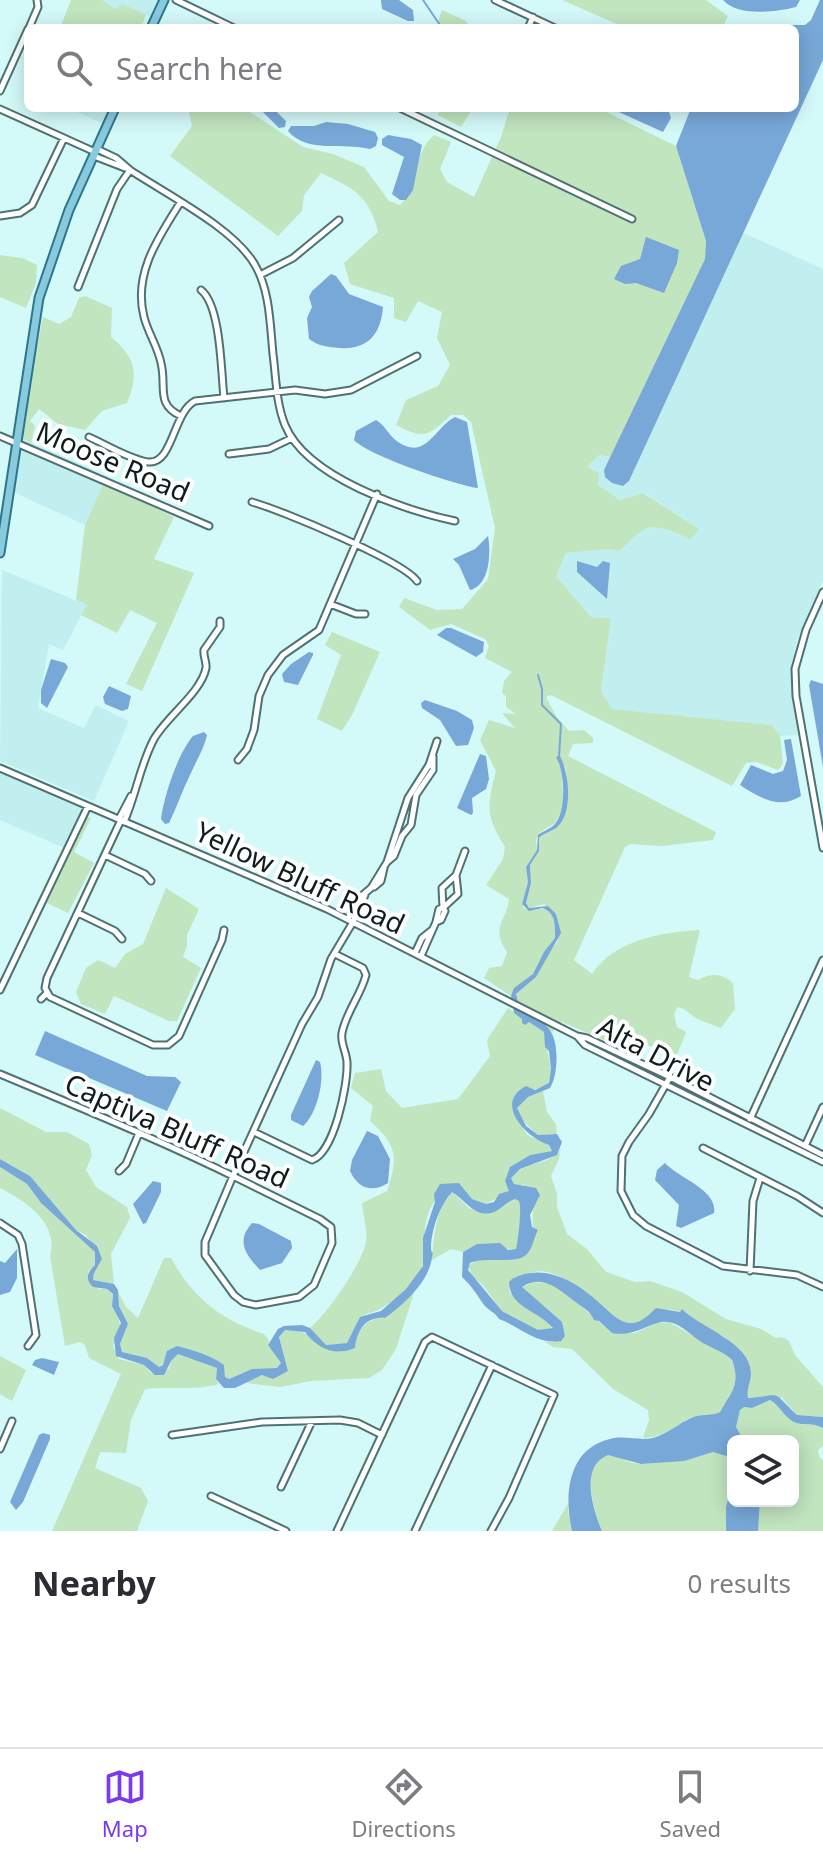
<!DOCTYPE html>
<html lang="en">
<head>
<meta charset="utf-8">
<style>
	:root { --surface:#fff; --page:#f2f2f3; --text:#2b2b33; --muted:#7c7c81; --line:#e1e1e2; --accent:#7c3aed }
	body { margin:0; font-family:"Noto Sans",sans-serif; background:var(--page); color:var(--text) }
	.controls { position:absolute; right:24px; bottom:24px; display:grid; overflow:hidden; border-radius:12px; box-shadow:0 4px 20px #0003 }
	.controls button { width:72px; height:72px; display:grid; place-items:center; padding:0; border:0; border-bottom:2px solid var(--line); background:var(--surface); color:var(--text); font:40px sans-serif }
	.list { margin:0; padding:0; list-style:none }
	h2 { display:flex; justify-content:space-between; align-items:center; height:104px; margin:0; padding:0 32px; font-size:34px }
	h2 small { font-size:26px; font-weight:400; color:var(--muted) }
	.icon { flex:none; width:44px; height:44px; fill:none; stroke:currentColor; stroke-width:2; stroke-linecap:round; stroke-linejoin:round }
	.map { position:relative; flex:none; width:823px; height:1531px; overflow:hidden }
	.search { position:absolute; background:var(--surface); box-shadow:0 4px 20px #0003; left:24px; right:24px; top:24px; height:88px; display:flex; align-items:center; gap:20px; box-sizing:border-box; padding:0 28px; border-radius:12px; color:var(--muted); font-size:30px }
	.sheet { height:216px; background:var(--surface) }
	nav { display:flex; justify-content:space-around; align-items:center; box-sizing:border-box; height:112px; border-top:2px solid var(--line); background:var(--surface); font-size:22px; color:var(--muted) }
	nav a { display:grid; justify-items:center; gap:4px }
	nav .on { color:var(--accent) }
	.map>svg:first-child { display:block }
	.built { fill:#c1efef }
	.green { fill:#c1e5bf }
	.water { fill:#78a8d8 }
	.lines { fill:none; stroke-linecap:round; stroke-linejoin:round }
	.stream { stroke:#78a8d8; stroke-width:2 }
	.minor-casing { stroke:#507171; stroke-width:9 }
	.major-casing { stroke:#2c768c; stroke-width:11 }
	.minor { stroke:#fff; stroke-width:5 }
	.major { stroke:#8acadf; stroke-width:7 }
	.labels { text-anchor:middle; stroke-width:8; stroke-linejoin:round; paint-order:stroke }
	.street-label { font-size:28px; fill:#0f1c1c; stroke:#fefefe }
</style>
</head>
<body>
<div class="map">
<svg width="823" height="1531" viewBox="0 0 823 1531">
	<rect width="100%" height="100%" fill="#d4f9f9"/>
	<!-- built -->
	<path class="built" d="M102,0H159L152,18L123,4L115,9Z
		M68,108H111L104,124Z
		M744,233L823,269V581L797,640L792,663V698L799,735L780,736L772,725L612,709L601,692L611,620L591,617L556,576L566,553L610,549L620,551L639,531L656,526L691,539L699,529L644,493L620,500L598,485L587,467L599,455L611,457L604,470L685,360L740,235Z
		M23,438L108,477L85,525L13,492L20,439Z
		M2,570L87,605L63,650L49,644L38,708L84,728L96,705L129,721L94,801L0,761Z
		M0,772L90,810L71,851L0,820Z"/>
	<!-- green -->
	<path class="green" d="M71,0H102L115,9L123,4L146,15L141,28H60Z
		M562,0H706L728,16L722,28H626Z
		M442,10L466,21L471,28H436Z
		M188,108H244L303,147L333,154L364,167L389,201L400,205C424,183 410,156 434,135L451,142L440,169L447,182L474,197L501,137L510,108H598L676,146L706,241L705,259L611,457L599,455L587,467L599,473L598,485L620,500L643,493L699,529L691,539C652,524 650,519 620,551L610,549L566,553L556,576L591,617L611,619L601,691L612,709L772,725L780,736L783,764L778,770L757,762L746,763L732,786L551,695L546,697L556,716L569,731L584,730L593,738V743L573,744L568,756L716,832L713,840L662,846L630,844L625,847L574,960L592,974C614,940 662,932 700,930L689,977L698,980C711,973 721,973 733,983L735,1009L721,1028L697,1019L684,1009L677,1007L674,1014L677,1027L686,1032L673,1065L668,1064L665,1054L640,1041L632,1052L562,1022L552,1032L518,1001L516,994L536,977L549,952L558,941L556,914L544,904L529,908L526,903L531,882L530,865L539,851V838L559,825L568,804L566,768L561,764L564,806L555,823L540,832L536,840L537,850L526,867L528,882L522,904L524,909C552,907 555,911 555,938C545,949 543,962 534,973C527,982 516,985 511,996L484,978L489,968L502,966L507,952C490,926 507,921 509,899L486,885L503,859L505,847C485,815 487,806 496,771L480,740L489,720L515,728L502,713L516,714L506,707V696L502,693L504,681L512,672L485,658L489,646L485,639L451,624L430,630L399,607L404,598L437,610L462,609L488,579L495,528L471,422L463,415H451C428,436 425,440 396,425L406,400L438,386L450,365L437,338L442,312L418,301L406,322L394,318V298L350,284L344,263L378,232C370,196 353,188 321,173L304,195L302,211L278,236L170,156L192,126Z
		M440,108H473L461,127L438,115Z
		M0,255L22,258L37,265L36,283L26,308L0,297Z
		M85,296L112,308L111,337C136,358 139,373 127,403L102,411L85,430L58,424L39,409L30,421L35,426L31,443L23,438L25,408L43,317L59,324L71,317L79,298Z
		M104,483L174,517L154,559L194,573L142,691L126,684L157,623L130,610L117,633L81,615L87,605L76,600L85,525Z
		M332,632L380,652L352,715L342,731L317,719L341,655L325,645Z
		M87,816L91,818L74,852L94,863L68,913L47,903Z
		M166,888L199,909L187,935V946L183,957L201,968L177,1021H169L114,996L105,1014L81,1004L76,992L86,968L98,960L115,968L125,954L143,944Z
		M508,1008L544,1032L551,1069L549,1083L543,1087L515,1094L512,1108L527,1135L549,1145L552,1151L530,1155L510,1167L509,1191L486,1204L472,1199L459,1183C451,1189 440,1195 434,1202C422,1220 425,1243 423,1262C421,1282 385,1311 366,1314L347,1343L325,1345L310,1328C327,1314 362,1264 366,1242C368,1231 363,1215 362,1203L387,1191C398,1157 398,1146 370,1121L373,1106L351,1088L355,1073L381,1069L386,1091L402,1108L458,1099L490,1056L487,1040Z
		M543,1091L547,1112L556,1124L557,1134L538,1135C528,1127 521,1120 517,1108L528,1097Z
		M0,1108L46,1132H67L89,1144L92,1155L86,1170L96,1187L127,1207L130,1218L111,1254L114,1284L93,1281L94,1272L102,1259L86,1235L76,1230L30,1176L0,1159Z
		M560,1150L559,1159L551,1176L557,1194V1207L567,1234L587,1249L606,1272L635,1282L650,1281L682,1292L726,1319L761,1329L776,1338L782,1337L789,1341L795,1355L823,1387V1417L797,1415L782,1398H748L746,1390L751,1372L725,1337L701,1325L683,1310L681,1312C651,1303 648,1325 629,1323C618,1322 611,1312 603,1306C589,1293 553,1266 533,1272C526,1275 518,1280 511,1283L509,1292L552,1327L551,1330H538L502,1311L482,1284L473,1277L468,1266C481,1254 507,1259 525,1256C540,1235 529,1227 534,1205L524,1184L520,1186L514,1184L511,1178C523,1161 549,1166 560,1150Z
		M0,1167L27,1184L41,1203L95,1252V1265L88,1272L99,1289H107L113,1295L112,1300L121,1327L113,1346L119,1359L144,1365L151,1373L169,1369L171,1361L179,1353L217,1368L216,1379L219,1384C194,1391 170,1386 145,1389L131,1420L126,1453L100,1452L95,1468L141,1488L148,1501L137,1531H52L121,1374L89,1358L85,1345L80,1342L65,1346L50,1256C59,1223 26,1201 0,1188Z
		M452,1192L470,1209L496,1211L515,1199L520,1201C522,1208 518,1242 516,1249C497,1250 482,1239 463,1252L451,1249L432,1260C434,1236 435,1211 452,1192Z
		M164,1258H171C193,1298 221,1320 264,1334L269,1340L268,1345L281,1363L277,1369L242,1373L229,1379L225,1377L224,1365C211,1355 195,1356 182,1347L159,1367L147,1358L121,1352L120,1344L128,1324L119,1306L118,1292L126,1307L138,1318Z
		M534,1282L550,1284L561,1289L612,1333H635L656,1323L669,1322L725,1354C741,1367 738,1381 729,1398C726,1403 723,1410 718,1413C709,1418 697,1413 688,1419C673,1428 661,1438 643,1438L649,1420L648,1410L613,1389L572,1349L553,1347L545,1342H552L565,1336L522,1287Z
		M414,1293L396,1349L382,1370L369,1378L311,1381L280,1387L246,1383L254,1377L288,1371L279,1337L285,1330C315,1325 323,1363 355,1348C356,1331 366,1317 385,1318Z
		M0,1356L26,1370L12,1401L0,1394Z
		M770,1400C780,1405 786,1419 796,1423C806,1426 811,1422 823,1428V1446L818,1450L819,1456L823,1461V1531H758L760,1501H793V1441H744L736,1427L740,1410L744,1407L752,1408Z
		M713,1452C719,1453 727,1453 731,1459C738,1469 724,1513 726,1531H602C595,1514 580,1468 603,1456C613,1452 623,1461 633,1463C651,1466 694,1458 713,1452Z
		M569,1502L568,1511L572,1531H552Z"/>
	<!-- water -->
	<path class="water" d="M381,0H399L413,10L414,21H408L382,9Z
		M723,0H800L796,7C776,12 738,17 723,0Z
		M820,0H823V60L629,481L623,486L612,483L605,477L604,470L705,259L706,241L676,146L691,108H795V28H736L743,25H805L811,20Z
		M266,108L277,112L286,121L285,127L279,128L263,112Z
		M610,108H660L669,112L671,118L663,132Z
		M326,122L348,124L375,132L378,138L376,146L370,149C344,142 307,154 288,131L291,126H314Z
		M388,135L411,139L422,145L413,190L406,200H400L392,194L404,157L382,145V139Z
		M646,237L679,250L677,263L664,293L636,283L625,284L614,279L621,266L640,259Z
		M331,274L336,276L349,294L383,307C381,334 368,350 339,348C328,347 318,346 309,339L307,318L312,307L309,297L312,291Z
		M455,417L467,422L478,488C455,485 367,455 354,440L356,431L376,420C385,425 389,436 398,442C426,461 435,427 455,417Z
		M488,536C491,553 490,585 470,590L459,565L453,559L475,549Z
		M577,561L597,567L603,561L610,563L607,599L577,572Z
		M446,628H451L484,642L483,652L476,657L437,635Z
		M309,652L313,653V655L298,685L284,682L282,674L291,664Z
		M51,659L65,663L68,667L47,708L41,703V690Z
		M811,680L823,684V767L809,685Z
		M109,686L131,696L128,709L122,711L105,704L103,697Z
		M425,700L457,711L472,720L474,728L468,745L456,746L440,720L422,708L421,703Z
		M204,732L207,735C204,749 196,761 190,775C182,791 177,807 169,823L165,824L161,819C164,796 178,753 193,736Z
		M791,739L801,796C779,810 760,798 740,785L751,765L773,774L783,771L787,760L784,740Z
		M480,754L486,756L489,779L486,789L472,798L473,813L471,815L457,808Z
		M560,756C569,773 574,814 556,828C550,832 544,833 539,838V851L530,865L531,883L526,903L529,908L548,906L556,914L561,933L536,977L516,994L518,1001C527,1010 545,1021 551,1032C559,1045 558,1075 550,1088L528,1097L517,1108L526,1126L538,1135L557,1134L562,1142L557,1155L520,1169L511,1178L514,1184L536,1188L540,1195L530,1215L532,1227L538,1230C534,1237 533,1247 527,1254C517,1265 486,1256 470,1263L468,1270L502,1311L538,1330L553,1328C536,1309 510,1308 509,1282L512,1279C545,1261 579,1283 604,1307C611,1313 620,1323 630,1323C640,1324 649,1315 656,1308L680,1312L682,1309C702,1329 750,1342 751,1373C751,1382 746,1389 748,1398C784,1395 770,1389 797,1415L823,1417V1428C811,1422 806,1426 796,1423C785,1419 780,1405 770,1400L752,1408L744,1407L740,1410L736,1427L744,1441H733V1465L730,1457L713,1452L684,1461L641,1464L608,1455C579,1466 593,1510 602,1531H572C564,1496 567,1449 610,1439C624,1435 639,1441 653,1438C667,1434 678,1424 691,1418C700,1413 711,1417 720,1412C732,1391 741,1384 732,1360C724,1352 714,1349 705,1344C690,1336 679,1319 661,1322C644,1326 632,1337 612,1333L599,1321L594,1320C590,1312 588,1311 581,1306C562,1293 545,1272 522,1287L562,1322L565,1336L561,1341C536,1345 521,1327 499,1319C495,1312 489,1311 484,1305C477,1295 472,1286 462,1277L463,1252L477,1244L500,1243L508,1250L516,1249C518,1241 522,1208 519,1201L515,1199C508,1202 504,1206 498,1210C477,1222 467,1201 452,1192C440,1205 432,1228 431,1245C431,1258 434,1246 432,1258C428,1283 404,1304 385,1318C365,1316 357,1331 355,1348C335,1357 317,1348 305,1332L285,1330L279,1337L288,1371L273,1379L262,1375L235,1388H224L216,1379L217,1368L178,1354L171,1361L164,1375H155L144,1365L116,1356L114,1338L121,1323L112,1306L113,1294L107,1289L93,1287C84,1279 88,1272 95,1265V1252L41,1203L27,1184L0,1167V1159L30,1176L76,1230L97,1246L102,1259L94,1273L93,1280L114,1284L118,1290L119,1306L128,1324L120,1344L122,1352L147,1358L159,1367L163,1365L167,1351L177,1346C192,1350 211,1355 224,1365L225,1377L229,1379L252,1369L277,1368L281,1363L268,1345L278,1329L284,1326L302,1325L310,1328L326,1345L347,1343L360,1317L381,1311L406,1289L423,1266V1238L435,1202L434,1194L440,1184L459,1183L472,1199L486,1204L494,1202L499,1194L509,1191L505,1181L510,1167L530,1155L552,1151L549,1145C526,1138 493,1103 526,1086L535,1090L549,1083L551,1069L549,1051L545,1047L544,1032L529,1022L525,1025L522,1023V1019L514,1013L511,996L514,988L533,974L544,952L555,938C555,926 556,912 542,908L529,911L522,904L528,882L526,867L537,850L538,835C542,831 549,830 554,825C567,812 565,771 556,757Z
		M45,1031L147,1076L175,1077L181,1082L167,1111L35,1055Z
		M316,1060L320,1062C325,1080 317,1114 303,1126L291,1120V1115Z
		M367,1131L378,1136L390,1159L388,1183C373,1193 358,1189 350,1171L352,1160Z
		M665,1163C680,1179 718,1190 714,1213L681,1228L676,1226L679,1205L655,1180L657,1170Z
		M153,1181L161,1183V1192L146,1223L143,1224L133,1204Z
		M252,1223L259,1224L291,1241L292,1248L282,1263L260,1270C245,1254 236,1241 252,1223Z
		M17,1249V1278L10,1292L0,1295V1261L5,1263Z
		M42,1358L59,1362L54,1375L32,1365L35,1360Z
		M43,1433L50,1435V1439L23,1502L16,1510L10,1502L39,1435Z
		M733,1482V1501H760L758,1531H726V1507Z"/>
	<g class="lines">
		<!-- stream -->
		<path class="stream" d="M423,0L442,28
			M538,675L542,689V705L561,724L559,757"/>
		<!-- minor casing -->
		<g class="minor-casing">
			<path id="minor" d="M176,0L234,28
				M495,0L555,28
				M29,28L38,7L37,0
				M528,28L533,17
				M0,91L28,29
				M400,108L632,219
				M0,109L95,152
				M97,149L116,158L130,170C166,194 234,228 255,265C270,291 270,324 273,354C276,377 276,403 285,425C306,477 404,510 455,521
				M94,156L125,168
				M180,203C158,238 133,274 144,317C148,333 158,347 161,363C167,387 155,404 181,416
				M0,216L20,213L32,205L64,138
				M260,275L293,258L339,220
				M78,287L117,189L130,170
				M201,290C221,306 221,371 224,398
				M0,436L209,526
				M89,437C107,445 129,459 148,462C173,465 173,412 195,401L295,390L325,394L351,390L417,356
				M229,454L269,449L292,438
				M252,502C281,510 403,561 417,581
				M823,592L806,630L795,669L796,696L823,848
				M330,604L356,614H365
				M238,760L247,749L254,730L259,696L268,675L283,655L319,630L377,494
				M0,768L327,909L577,1036L587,1038L670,1077L823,1155
				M119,819L131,796
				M121,820L47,978L45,988L50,997L153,1045H168L179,1036L222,940L224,930
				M124,822C136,795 140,765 154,739C167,716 201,693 206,668C207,663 203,656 204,650L220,627V621
				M105,855L145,874L151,881
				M387,862L394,856L402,836L411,825L416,795L433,770V756
				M374,887L381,881L384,868
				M78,913L115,931L122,939
				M348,919L357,900L371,888L387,862L408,798L429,765L437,741
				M436,922L439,909L443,908L442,888L456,875L465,851
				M415,953L422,938L432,930
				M421,956L436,922L441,920L445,911L443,908L458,894L456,875
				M0,990L88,806
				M41,999L47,993
				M578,1037L585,1045L823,1162
				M0,1074C81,1108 162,1141 241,1180L320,1219L331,1227L332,1243L314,1285L299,1297L256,1305L243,1302L234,1295L205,1255V1242L233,1176L302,1024L318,997L331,959L353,922L365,895
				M670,1077L649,1114L629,1142L622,1156L621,1191L633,1215L646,1226L723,1266L797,1275L823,1287
				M750,1119L823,960
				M254,1132L312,1160C334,1153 348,1085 347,1063C347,1053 340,1043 342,1033C346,1012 361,995 366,975L363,968L335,954
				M805,1146L823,1107
				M703,1148L797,1196L823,1213
				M119,1171L126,1164L139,1133
				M0,1223L18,1235L22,1244L36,1335L28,1346
				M750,1271L753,1201L760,1178
				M172,1435L262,1422L340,1420L358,1423L382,1435
				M0,1449L12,1421
				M281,1487L312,1421
				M211,1496L286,1531
				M337,1531L425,1342L432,1337L554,1395L509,1498L491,1531
				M415,1531L492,1365"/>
		</g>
		<!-- major casing -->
		<g class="major-casing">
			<path id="major" d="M151,28L164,0
				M0,553L39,298L69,210L115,108"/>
		</g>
		<!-- minor -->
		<use href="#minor" class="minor"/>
		<!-- major -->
		<use href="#major" class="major"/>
	</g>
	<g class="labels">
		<!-- street labels -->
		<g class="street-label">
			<text transform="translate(113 462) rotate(23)" y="10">Moose Road</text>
			<text transform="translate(300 878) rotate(25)" y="10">Yellow Bluff Road</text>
			<text transform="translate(656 1054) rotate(28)" y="10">Alta Drive</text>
			<text transform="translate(177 1131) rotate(24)" y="10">Captiva Bluff Road</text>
		</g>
	</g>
</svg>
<div class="controls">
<button><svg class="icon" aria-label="layers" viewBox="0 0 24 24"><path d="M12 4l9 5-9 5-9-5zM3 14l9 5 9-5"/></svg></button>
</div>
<div class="search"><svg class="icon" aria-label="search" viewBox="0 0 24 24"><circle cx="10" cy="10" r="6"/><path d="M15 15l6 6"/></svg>Search here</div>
</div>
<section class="sheet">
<h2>Nearby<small>0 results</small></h2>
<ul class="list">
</ul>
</section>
<nav>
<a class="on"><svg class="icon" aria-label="map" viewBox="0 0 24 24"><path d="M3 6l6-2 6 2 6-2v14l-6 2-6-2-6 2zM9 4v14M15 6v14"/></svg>Map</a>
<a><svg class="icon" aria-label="directions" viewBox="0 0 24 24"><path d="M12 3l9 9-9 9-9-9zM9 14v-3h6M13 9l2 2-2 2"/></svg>Directions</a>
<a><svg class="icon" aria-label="saved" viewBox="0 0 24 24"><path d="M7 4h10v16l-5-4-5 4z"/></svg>Saved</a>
</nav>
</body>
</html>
